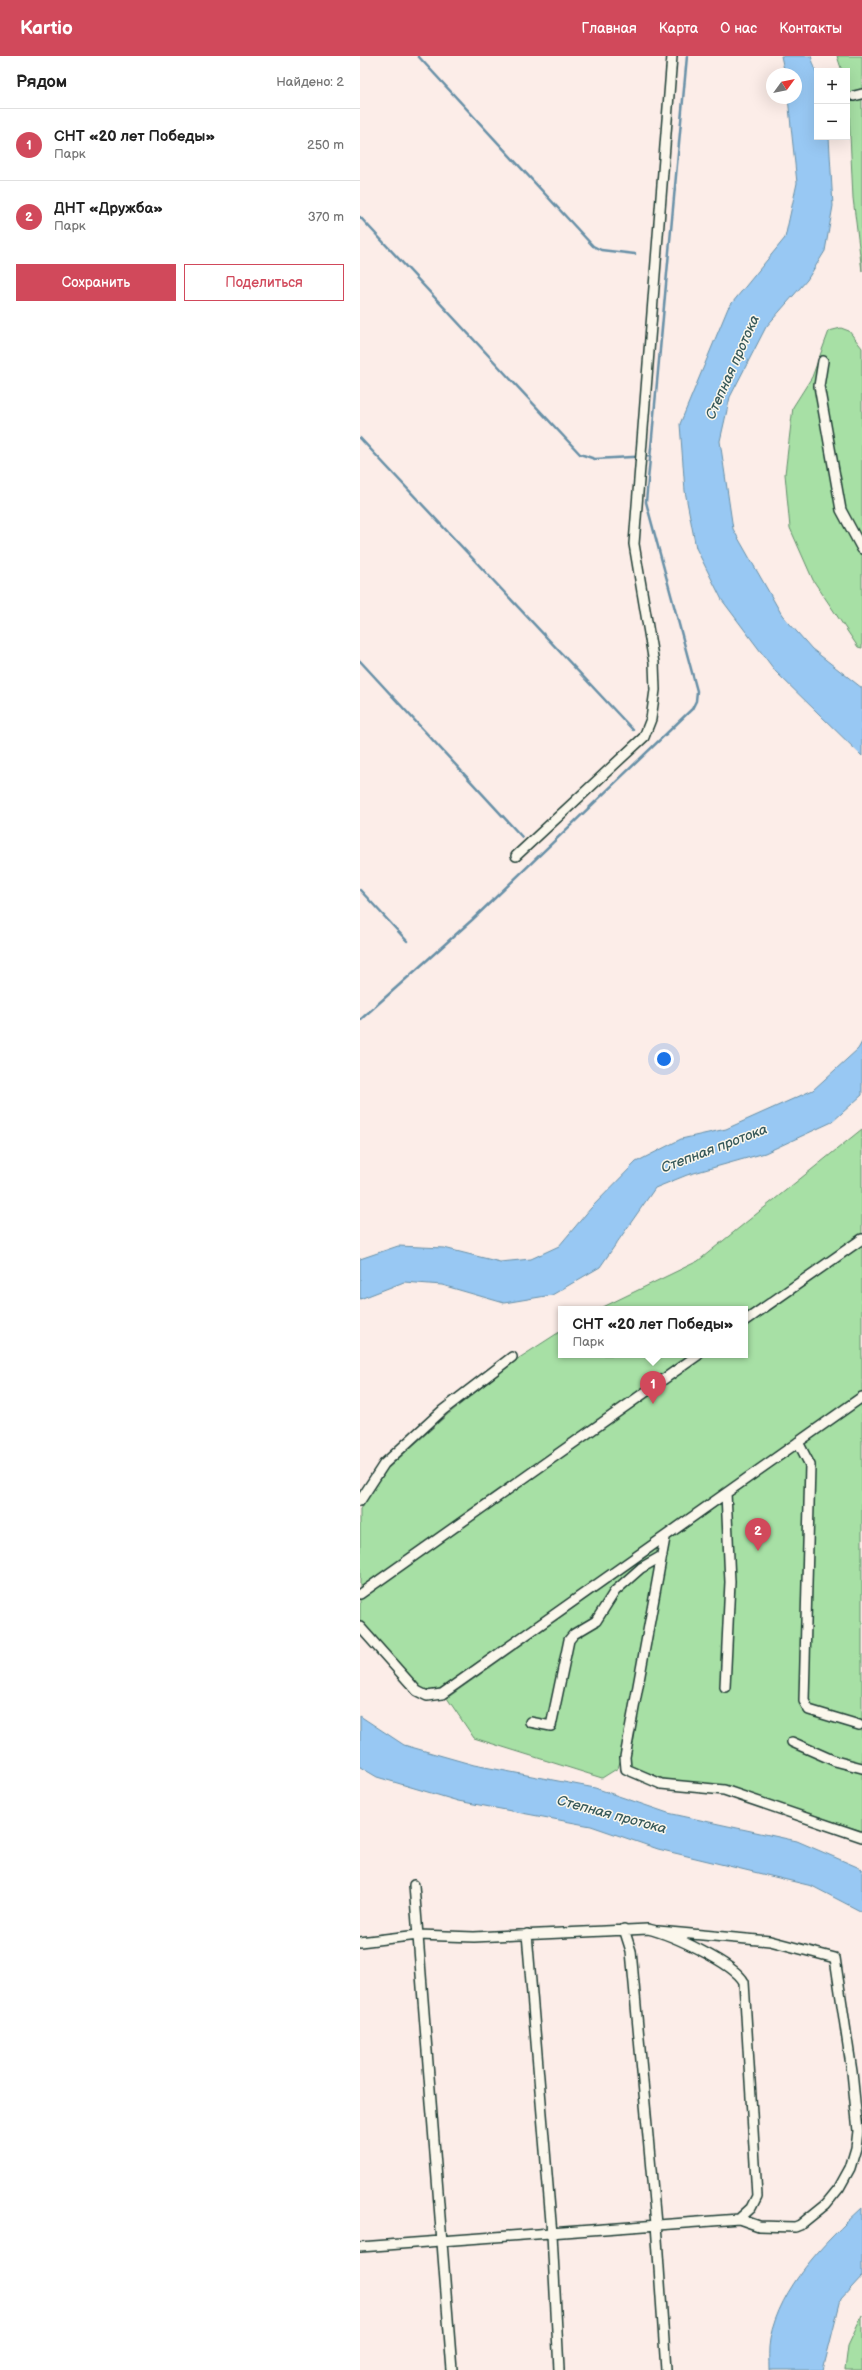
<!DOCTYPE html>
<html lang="ru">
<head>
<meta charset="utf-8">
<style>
	:root { --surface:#fff; --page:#f6f6f6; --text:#222; --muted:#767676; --line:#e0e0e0; --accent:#d1495b }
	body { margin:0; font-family:"Balsamiq Sans",sans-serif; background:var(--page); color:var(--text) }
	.controls { position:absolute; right:12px; top:12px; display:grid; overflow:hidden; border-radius:0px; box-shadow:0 4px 16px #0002 }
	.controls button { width:36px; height:36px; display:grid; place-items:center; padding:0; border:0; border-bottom:1px solid var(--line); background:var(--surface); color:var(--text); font:20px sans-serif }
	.compass { position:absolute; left:406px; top:12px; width:36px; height:36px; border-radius:50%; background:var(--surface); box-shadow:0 4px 16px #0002; rotate:57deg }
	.you { position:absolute; left:304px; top:1003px; width:14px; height:14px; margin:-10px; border:3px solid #fff; border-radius:50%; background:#1a73e8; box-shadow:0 0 0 6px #1a73e833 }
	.badge { display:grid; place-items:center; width:26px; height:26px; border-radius:50%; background:var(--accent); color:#fff; font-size:13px; font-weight:700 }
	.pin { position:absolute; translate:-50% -33px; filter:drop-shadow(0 1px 2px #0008) }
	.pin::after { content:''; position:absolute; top:21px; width:14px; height:12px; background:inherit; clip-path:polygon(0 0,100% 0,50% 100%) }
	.popup { position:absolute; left:198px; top:1250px; width:190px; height:52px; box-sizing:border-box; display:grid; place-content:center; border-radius:0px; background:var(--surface); filter:drop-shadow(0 1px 3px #0005); font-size:13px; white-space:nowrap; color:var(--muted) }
	.popup b { font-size:15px; color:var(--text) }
	.popup::after { content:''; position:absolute; left:50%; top:100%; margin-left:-8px; border:8px solid transparent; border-top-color:var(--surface) }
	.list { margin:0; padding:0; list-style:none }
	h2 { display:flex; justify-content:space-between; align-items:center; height:52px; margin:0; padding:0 16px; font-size:17px }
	h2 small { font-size:13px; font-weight:400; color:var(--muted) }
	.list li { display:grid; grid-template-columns:26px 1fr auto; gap:12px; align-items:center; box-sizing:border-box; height:72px; padding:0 16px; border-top:1px solid var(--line) }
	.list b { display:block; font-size:15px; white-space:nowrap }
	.list p { margin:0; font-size:13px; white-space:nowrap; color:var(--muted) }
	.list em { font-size:13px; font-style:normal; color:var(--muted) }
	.actions { display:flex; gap:8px; padding:12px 16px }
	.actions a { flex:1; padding:9px 0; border:1px solid var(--accent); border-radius:0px; text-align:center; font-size:14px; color:var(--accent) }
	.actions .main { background:var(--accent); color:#fff }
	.map { position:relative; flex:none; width:502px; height:2314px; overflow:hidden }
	header { display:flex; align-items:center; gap:24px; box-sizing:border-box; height:56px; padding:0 20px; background:var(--accent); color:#fff }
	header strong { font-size:19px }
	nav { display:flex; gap:22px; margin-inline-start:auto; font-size:14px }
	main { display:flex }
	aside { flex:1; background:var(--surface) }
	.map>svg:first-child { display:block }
	.green { fill:#a7e0a5; stroke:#638e6c }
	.water { fill:#98c8f3; stroke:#6890a7 }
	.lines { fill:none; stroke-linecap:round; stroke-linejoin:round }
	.stream { stroke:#6890a7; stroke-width:2.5 }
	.street-casing { stroke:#1f3d34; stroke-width:12 }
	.street { stroke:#fbf7ec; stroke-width:9 }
	.labels { text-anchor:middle; stroke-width:3; stroke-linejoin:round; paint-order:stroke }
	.water-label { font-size:14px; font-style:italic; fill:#37595a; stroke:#fbf7ec }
</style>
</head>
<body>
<header>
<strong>Kartio</strong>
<nav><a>Главная</a><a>Карта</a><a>О нас</a><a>Контакты</a></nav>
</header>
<main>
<aside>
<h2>Рядом<small>Найдено: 2</small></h2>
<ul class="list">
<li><span class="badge">1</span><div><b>СНТ «20 лет Победы»</b><p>Парк</p></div><em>250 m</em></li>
<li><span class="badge">2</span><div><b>ДНТ «Дружба»</b><p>Парк</p></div><em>370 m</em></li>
</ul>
<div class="actions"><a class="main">Сохранить</a><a>Поделиться</a></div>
</aside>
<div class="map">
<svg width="502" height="2314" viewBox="0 0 502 2314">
	<rect width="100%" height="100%" fill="#fcede8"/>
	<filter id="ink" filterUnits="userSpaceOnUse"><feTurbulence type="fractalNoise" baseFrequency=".025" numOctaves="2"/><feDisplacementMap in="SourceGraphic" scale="8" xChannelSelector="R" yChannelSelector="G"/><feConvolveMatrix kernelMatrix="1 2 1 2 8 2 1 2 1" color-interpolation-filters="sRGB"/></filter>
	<g filter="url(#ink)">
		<!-- green -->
		<path class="green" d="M477,0H502V215L493,142L487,15H482Z
			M481,272L489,275L502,292V592L498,591L453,524L430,472L425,418L433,351L452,321L469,275Z
			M502,1073V1337L76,1635H62L0,1565V1453L27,1413L87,1359L156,1304L201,1275V1299H385V1253H239L338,1205Z
			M502,1347V1775L360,1730L307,1724L260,1706L258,1712L242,1722L114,1682L87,1642Z
			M502,2260V2314H485L488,2290Z"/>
		<!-- water -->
		<path class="water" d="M421,0H451L457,19V81H469L473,150L465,195L447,224L406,271L370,341L360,385L373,473L422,559L452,593L502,632V700L416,616L362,544L336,492L325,435L320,368L368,252L425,182L437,127L428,42H436V18H425Z
			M502,986V1039L472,1066L405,1097L327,1119L295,1132L240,1211L192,1239L144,1247L82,1229L44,1226L0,1243V1203L38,1190L84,1192L140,1206L171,1203L199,1190L231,1152L276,1106L321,1083L366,1073L453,1034L498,993Z
			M0,1660L44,1689L114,1709L235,1732L308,1757L437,1785L502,1813V1856L452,1830L298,1793L231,1770L98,1745L17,1721L0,1711Z
			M502,2152V2220L481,2243L463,2314H409C409,2304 408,2293 410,2283C420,2231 464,2187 502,2152Z"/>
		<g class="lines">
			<!-- stream -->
			<path class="stream" d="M58,0L233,190L241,194L275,198
				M0,161L220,398L235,403L290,400
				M0,382L273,674
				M0,605L162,781
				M0,834L47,885
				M0,964L112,864L332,653L336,645L337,635L286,446L327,0"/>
			<!-- street casing -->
			<g class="street-casing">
				<path id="street" d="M494,40L502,38
					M463,305L459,330L481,454L502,493
					M156,800L284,681L291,663L295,634L294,607L274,488L312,0
					M385,1265L502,1183
					M438,1386L450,1409L444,1645L449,1654L499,1669
					M0,1445L24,1408L83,1354L152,1301
					M305,1482L265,1701L266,1713L301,1728L364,1734L502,1781
					M0,1538L338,1299
					M0,1571L57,1635L67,1640L82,1638L502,1341
					M365,1631L370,1526L366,1437
					M170,1666L191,1670L209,1584L214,1578L236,1565L255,1535L281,1512L302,1500
					M432,1686L475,1705L502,1712
					M54,1829L92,2314
					M264,1873L271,1895L296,2168L306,2314
					M167,1878L192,2178L199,2314
					M0,1886L58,1879L114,1881L288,1873C310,1878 374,1907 384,1926L397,2140L391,2152L379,2163
					M0,2191L379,2163L399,2170L435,2171L440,2169L466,2148L479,2132L490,2112L496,2092L498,2075L492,2016L475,1902L410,1885L298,1875"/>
			</g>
			<!-- street -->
			<use href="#street" class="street"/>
		</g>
	</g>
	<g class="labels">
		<!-- water labels -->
		<g class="water-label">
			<text transform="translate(372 311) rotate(-66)" y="5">Степная протока</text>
			<text transform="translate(354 1092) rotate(-21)" y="5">Степная протока</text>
			<text transform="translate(252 1758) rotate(15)" y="5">Степная протока</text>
		</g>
	</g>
</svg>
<div class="controls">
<button>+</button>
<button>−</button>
</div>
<svg class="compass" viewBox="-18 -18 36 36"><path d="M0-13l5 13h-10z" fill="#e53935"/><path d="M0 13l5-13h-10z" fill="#767676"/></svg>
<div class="you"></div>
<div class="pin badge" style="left:293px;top:1348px">1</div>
<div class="popup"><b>СНТ «20 лет Победы»</b>Парк</div>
<div class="pin badge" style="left:398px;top:1495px">2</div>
</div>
</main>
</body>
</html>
